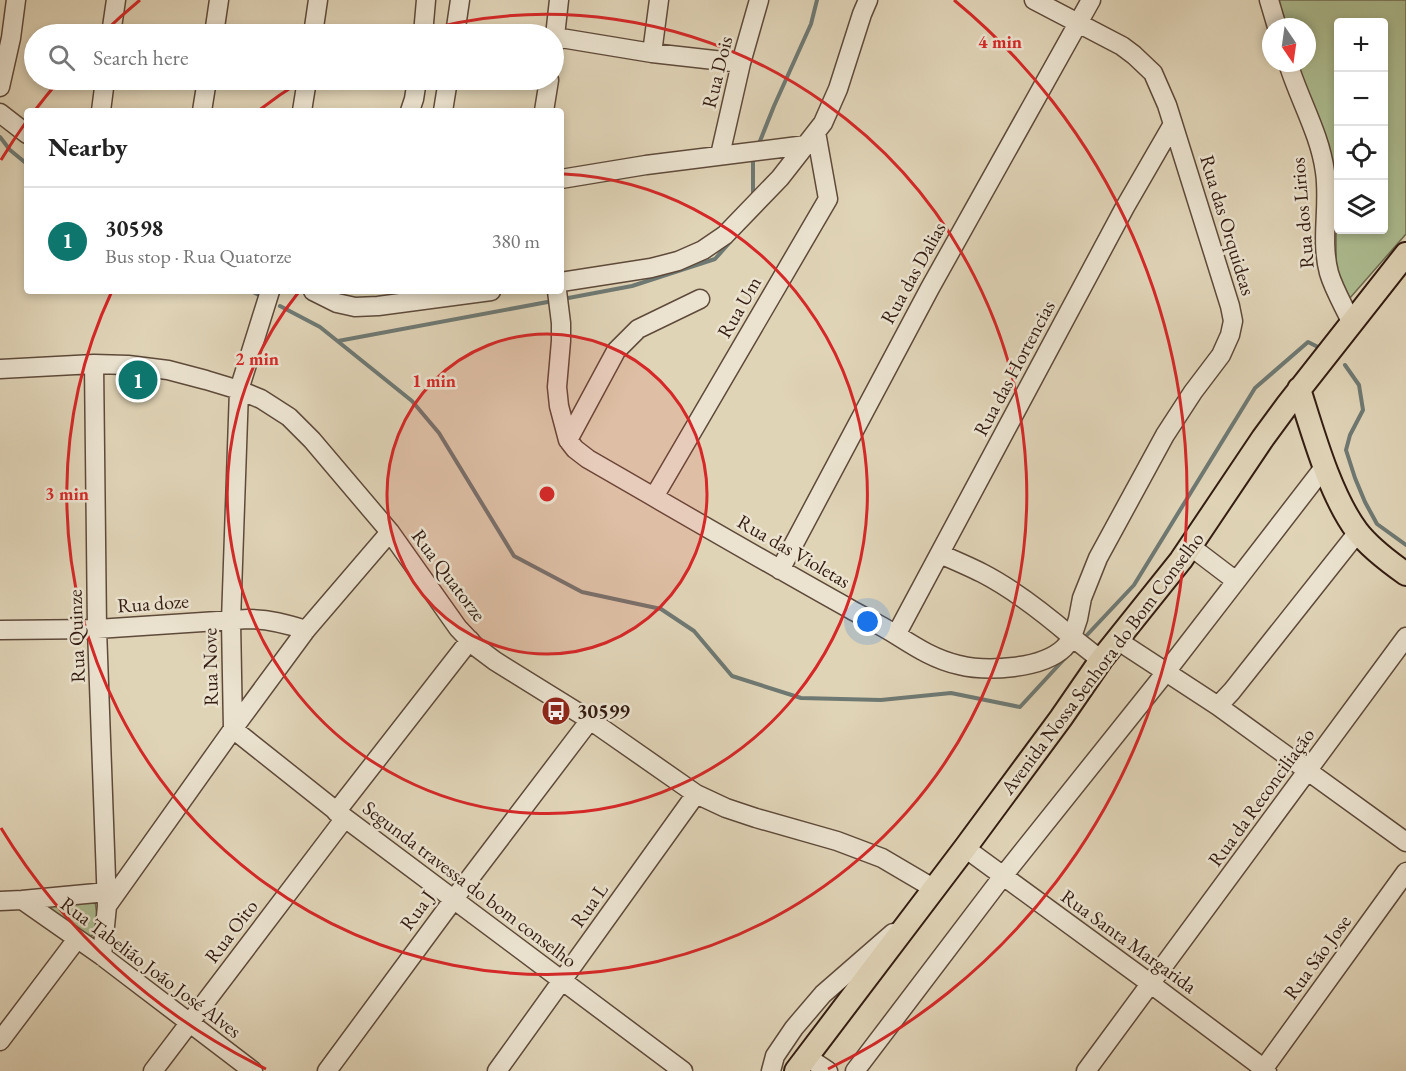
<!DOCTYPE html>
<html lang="en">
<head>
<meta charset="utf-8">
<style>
	:root { --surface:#fff; --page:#f6f6f6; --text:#222; --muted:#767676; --line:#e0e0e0; --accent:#0f766e }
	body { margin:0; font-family:"EB Garamond",serif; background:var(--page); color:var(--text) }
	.controls { position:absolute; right:18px; top:18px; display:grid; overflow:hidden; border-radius:6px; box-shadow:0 3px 9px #0003 }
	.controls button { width:54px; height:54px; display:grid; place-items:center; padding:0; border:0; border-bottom:2px solid var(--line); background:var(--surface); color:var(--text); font:30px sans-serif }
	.compass { position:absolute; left:1262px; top:18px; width:54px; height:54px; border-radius:50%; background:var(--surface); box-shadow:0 3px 9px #0003; rotate:167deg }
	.you { position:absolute; left:868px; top:622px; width:21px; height:21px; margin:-15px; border:4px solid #fff; border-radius:50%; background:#1a73e8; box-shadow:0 0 0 9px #1a73e833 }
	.badge { display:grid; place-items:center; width:39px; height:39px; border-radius:50%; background:var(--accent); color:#fff; font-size:20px; font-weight:700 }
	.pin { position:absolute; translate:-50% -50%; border:3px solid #fff; box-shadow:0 2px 6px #0006 }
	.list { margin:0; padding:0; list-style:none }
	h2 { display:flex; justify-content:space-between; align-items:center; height:78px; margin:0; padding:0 24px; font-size:26px }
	h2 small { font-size:20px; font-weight:400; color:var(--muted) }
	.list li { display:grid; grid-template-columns:39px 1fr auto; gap:18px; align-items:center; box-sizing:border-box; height:108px; padding:0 24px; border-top:2px solid var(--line) }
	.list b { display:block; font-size:22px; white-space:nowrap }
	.list p { margin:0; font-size:20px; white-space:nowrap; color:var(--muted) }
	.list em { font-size:20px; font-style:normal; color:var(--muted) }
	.icon { flex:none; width:33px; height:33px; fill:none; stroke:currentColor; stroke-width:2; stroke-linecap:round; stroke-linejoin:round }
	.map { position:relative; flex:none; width:1406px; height:1071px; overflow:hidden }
	.search { position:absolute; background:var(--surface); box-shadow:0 3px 9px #0003; left:24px; top:24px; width:540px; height:66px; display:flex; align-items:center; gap:15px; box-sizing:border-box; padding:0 21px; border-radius:33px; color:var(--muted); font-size:22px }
	.panel { position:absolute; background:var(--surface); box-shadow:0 3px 9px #0003; left:24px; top:108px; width:540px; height:186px; border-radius:6px }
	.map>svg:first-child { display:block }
	.green { fill:#adbe92; stroke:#706d52; stroke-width:1.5; fill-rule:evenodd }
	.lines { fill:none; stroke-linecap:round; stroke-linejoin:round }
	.stream { stroke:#6e7973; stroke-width:4 }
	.minor-casing { stroke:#5e4a3a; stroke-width:21 }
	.major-casing { stroke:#331c11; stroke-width:26 }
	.minor { stroke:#ebe3d0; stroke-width:18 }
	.major { stroke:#e0d4b7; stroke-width:22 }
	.ring { fill:none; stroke:#d62828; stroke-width:3 }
	.labels { text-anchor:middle; stroke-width:5; stroke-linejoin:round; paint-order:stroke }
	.street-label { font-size:20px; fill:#331c11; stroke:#ebe3d0 }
	.poi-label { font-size:20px; font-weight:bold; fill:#331c11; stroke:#ebe3d0; text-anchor:start }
	.centre { fill:#d62828; stroke:#ebe3d0; stroke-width:3 }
	.ring-label { font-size:18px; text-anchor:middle; font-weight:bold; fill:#d62828; stroke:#ebe3d0; stroke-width:5; stroke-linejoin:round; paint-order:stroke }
</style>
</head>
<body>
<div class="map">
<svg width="1406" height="1071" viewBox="0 0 1406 1071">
	<rect width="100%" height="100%" fill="#e0d4b7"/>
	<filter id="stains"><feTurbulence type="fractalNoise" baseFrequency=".00333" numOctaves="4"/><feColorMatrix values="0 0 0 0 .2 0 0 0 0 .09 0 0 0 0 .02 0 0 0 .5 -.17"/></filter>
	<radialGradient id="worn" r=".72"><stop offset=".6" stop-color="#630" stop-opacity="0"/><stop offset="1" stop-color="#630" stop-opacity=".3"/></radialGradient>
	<!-- green -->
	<path class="green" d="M1273,0H1406V234L1349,299L1336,268V193L1306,86L1297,63H1307V27H1283ZM1338,22H1384V230H1338Z
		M95,901L99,930L93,935L89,937L40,904Z"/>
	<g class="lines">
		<!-- stream -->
		<path class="stream" d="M0,137L10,150L27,164
			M758,146L774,106L811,24L817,0
			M753,196V159L754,156
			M251,291L259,295
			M563,299L632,286L715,259L731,241
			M280,306L320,327L412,401L439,433L514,556L582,592L661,609L694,631L732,676L801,698L881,700L951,693L1020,707L1067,656
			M338,341L553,301
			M1345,365L1359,385L1363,410L1350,435L1346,450L1355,478L1365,502L1377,524L1406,545
			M1087,635L1134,585L1255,388L1308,342L1318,347"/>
		<!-- minor casing -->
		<g class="minor-casing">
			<path id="minor" d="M1034,0L1122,46L1134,55L1153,73L1167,105L1173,124L1230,306L1233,321L1230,335L1221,355L1193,392L1165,435L1098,558L1082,598L1078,619L1072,637L1101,660
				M1269,0L1277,27
				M111,34L116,0
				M214,34L219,0
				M313,34L318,0
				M423,34L426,0
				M455,34L460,0
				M555,37L652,53L741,63
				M554,45L559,0
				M652,53L659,0
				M1288,63C1299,99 1320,134 1325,172C1330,205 1320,240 1329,273C1334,290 1345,308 1352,324
				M0,87L11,38L16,0
				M101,111L105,80
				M202,111L207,80
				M302,111L307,80
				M410,111L414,99L417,80
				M443,111L448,80
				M544,111L549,80
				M0,113L27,134
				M720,155L741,63L759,0
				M561,179L646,165L806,145
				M561,282L651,268L678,261L703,250L725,235L780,178L823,123L838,89L862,14L868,0
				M313,291L337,303L355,307L378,306L491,291
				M557,291L561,323V341L557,387L559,406L568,440L575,449L588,459C675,509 762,560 850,609C866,618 882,626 898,636C917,648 936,660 959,665C987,672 1042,669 1064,648C1067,645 1070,641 1072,637C1044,613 1015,590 982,573C968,566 954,560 940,554
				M94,364L97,629L107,906
				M0,369L94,364L128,365L168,370L206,380L239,390L261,399L289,417L312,440L390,532L458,628L475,646L495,661L590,720L696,794L726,808L756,818L837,841L882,858L933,888
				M568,440L616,351L638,329L700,299
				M654,497L828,199L816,132
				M1190,546L1236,581
				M780,570L930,288L1091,0
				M0,630L97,629L248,619C269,619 287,624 306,630
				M896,635L1125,207L1173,124
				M1117,640L1218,706L1406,842
				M1218,706L1232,691L1358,532
				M233,729L345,818L683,1071
				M233,729L231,621L239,390L270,291
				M336,812L470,640
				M965,848L1151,984L1267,1071
				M22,900L102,956L253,1071
				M0,901L22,900L107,892
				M102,956L107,906L233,729L306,630L390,532
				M0,1041L77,939
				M807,1057L828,1071
				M153,1071L345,818
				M327,1071L454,899L590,720
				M497,1071L696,794
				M771,1071L775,1056L794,1028L823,994L893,933
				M855,1071L1003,876L1166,672L1325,466
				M1086,1071L1406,637
				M1262,1071L1406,872"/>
		</g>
		<!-- major casing -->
		<g class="major-casing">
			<path id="major" d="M1299,389C1313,433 1330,495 1357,531C1370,548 1389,562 1406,574
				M796,1071L965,848L1061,718L1101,660L1181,560L1263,438L1288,404L1406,254"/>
		</g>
		<!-- minor -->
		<use href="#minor" class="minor"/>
		<!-- major -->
		<use href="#major" class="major"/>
	</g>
	<!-- distance rings -->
	<circle cx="547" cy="494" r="160" fill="#d62828" fill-opacity=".12"/>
	<g class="ring">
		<circle cx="547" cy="494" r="160"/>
		<path d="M564 174A320 320 0 1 1 298 293"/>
		<path d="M258 111A480 480 0 0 1 303 80M411 34A480 480 0 1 1 112 291"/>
		<path d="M266 1069A640 640 0 0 1 1 828M1 160A640 640 0 0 1 26 122M36 109A640 640 0 0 1 57 83M102 34A640 640 0 0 1 140 0M954 0A640 640 0 0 1 828 1069"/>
	</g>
	<!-- icons -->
	<defs>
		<g id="bus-disc" transform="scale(1.5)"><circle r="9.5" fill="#8f2418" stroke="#ebe3d0"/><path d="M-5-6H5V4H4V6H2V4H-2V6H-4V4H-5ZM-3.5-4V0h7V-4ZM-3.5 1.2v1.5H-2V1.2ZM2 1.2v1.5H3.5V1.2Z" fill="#fff"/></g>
	</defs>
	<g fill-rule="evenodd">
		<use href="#bus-disc" x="556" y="711"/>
	</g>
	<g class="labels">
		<!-- street labels -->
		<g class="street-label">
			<text transform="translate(717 72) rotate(-76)" y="7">Rua Dois</text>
			<text transform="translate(1302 213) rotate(-95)" y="7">Rua dos Lirios</text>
			<text transform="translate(1228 225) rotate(73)" y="7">Rua das Orquideas</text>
			<text transform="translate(913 273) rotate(-61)" y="7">Rua das Dalias</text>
			<text transform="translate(739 307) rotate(-60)" y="7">Rua Um</text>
			<text transform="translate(1014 368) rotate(-62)" y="7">Rua das Hortencias</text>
			<text transform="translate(794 551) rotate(30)" y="7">Rua das Violetas</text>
			<text transform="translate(449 575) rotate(53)" y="7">Rua Quatorze</text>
			<text transform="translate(153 603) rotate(-4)" y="7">Rua doze</text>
			<text transform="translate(76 636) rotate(-92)" y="7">Rua Quinze</text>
			<text transform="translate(1102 663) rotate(-53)" y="7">Avenida Nossa Senhora do Bom Conselho</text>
			<text transform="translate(210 667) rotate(-91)" y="7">Rua Nove</text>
			<text transform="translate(1261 797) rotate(-54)" y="7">Rua da Reconciliação</text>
			<text transform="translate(470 884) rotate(37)" y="7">Segunda travessa do bom conselho</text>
			<text transform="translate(589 905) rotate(-55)" y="7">Rua L</text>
			<text transform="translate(417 910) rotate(-54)" y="7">Rua J</text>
			<text transform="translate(231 931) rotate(-53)" y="7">Rua Oito</text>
			<text transform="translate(1129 941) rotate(36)" y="7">Rua Santa Margarida</text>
			<text transform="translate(1317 957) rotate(-54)" y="7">Rua São Jose</text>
			<text transform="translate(151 967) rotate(37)" y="7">Rua Tabelião João José Alves</text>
		</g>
		<!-- poi labels -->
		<g class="poi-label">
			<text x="577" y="718">30599</text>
		</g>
	</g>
	<circle cx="547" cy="494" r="9" class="centre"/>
	<g class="ring-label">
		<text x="1000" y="48">4 min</text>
		<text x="257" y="365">2 min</text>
		<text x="434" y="387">1 min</text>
		<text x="67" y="500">3 min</text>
	</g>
	<rect width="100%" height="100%" filter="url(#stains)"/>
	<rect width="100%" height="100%" fill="url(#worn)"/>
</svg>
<div class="controls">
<button>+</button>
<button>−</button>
<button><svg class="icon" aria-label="locate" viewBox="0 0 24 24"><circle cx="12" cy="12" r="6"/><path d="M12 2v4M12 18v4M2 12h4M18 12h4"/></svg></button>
<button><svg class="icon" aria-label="layers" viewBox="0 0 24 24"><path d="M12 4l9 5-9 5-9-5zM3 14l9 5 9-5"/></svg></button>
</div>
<svg class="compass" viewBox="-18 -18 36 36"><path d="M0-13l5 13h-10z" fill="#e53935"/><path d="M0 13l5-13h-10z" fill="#767676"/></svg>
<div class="you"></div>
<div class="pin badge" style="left:138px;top:380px">1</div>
<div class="search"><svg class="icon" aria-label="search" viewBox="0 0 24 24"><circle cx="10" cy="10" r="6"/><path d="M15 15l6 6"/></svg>Search here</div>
<section class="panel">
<h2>Nearby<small></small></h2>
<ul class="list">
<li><span class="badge">1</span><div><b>30598</b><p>Bus stop · Rua Quatorze</p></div><em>380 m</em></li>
</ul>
</section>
</div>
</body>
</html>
